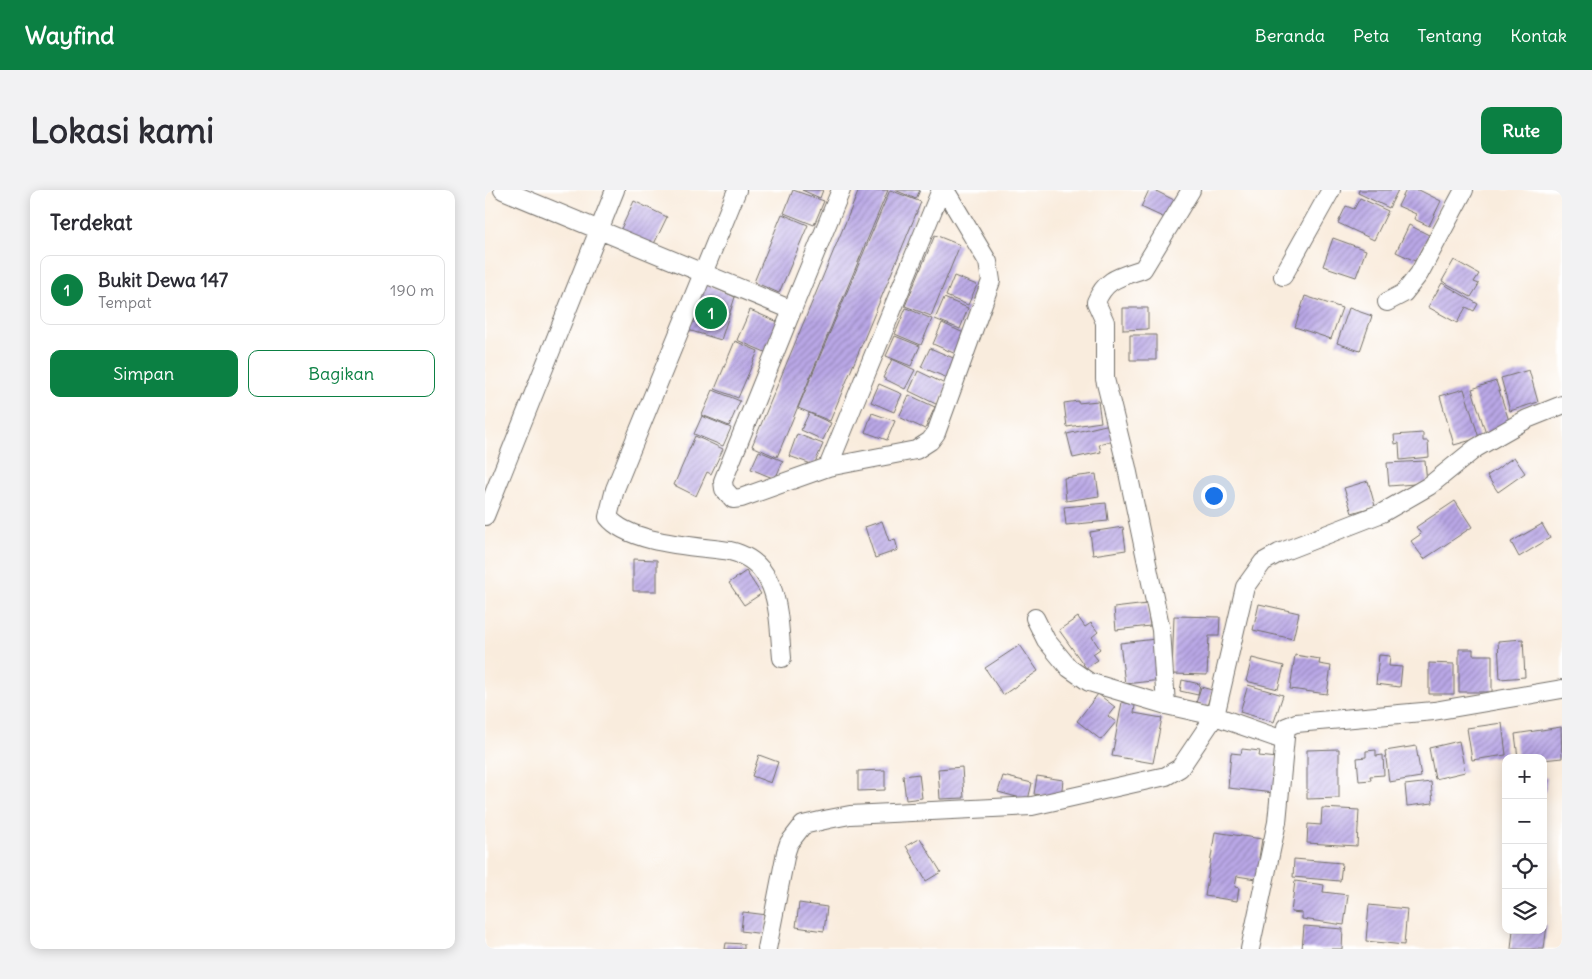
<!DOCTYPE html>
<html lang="id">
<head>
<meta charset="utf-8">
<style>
	:root { --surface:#fff; --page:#f2f2f3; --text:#2b2b33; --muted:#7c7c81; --line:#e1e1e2; --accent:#0b8043 }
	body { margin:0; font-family:Delius,sans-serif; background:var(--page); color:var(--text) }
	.controls { position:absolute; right:15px; bottom:15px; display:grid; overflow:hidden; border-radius:10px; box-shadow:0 2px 12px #0003 }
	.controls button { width:45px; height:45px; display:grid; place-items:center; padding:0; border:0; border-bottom:1px solid var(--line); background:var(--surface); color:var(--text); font:25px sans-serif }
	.you { position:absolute; left:728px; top:305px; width:18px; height:18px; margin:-12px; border:4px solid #fff; border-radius:50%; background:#1a73e8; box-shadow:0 0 0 8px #1a73e833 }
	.badge { display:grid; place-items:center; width:32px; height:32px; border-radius:50%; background:var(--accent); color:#fff; font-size:16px; font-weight:700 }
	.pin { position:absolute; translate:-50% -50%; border:2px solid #fff; box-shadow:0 1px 5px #0006 }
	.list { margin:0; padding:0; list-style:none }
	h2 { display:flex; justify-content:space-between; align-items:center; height:65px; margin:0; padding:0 20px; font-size:21px }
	h2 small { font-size:16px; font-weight:400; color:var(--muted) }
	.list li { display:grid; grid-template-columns:32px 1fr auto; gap:15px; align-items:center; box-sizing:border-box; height:70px; margin:0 10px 10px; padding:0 10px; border:1px solid var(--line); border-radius:10px }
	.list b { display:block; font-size:19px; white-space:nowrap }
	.list p { margin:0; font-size:16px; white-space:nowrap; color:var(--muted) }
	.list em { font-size:16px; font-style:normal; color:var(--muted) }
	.actions { display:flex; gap:10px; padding:15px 20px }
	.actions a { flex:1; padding:11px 0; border:1px solid var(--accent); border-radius:10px; text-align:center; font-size:18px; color:var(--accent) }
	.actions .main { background:var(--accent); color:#fff }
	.icon { flex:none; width:28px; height:28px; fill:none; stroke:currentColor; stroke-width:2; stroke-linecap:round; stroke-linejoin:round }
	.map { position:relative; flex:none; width:1077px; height:759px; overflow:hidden; border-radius:10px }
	header { display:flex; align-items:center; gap:30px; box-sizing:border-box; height:70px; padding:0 25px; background:var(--accent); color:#fff }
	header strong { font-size:24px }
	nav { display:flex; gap:28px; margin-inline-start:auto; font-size:18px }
	.intro { display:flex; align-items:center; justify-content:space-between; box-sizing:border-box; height:120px; padding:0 30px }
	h1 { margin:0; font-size:35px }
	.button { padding:12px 22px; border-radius:10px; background:var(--accent); color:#fff; font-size:18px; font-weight:700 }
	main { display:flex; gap:30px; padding:0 30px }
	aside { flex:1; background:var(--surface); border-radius:10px; box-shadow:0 2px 12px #0003 }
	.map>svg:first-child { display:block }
	.building { fill:url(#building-hatch) }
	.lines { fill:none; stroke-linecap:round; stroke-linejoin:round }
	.minor-casing { stroke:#736f69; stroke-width:20 }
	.minor { stroke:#fff; stroke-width:18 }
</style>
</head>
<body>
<header>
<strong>Wayfind</strong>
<nav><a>Beranda</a><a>Peta</a><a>Tentang</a><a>Kontak</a></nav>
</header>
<div class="intro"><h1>Lokasi kami</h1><a class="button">Rute</a></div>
<main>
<aside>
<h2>Terdekat<small></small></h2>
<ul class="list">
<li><span class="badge">1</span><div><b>Bukit Dewa 147</b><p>Tempat</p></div><em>190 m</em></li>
</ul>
<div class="actions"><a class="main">Simpan</a><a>Bagikan</a></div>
</aside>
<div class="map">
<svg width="1077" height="759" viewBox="0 0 1077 759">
	<defs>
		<pattern id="building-hatch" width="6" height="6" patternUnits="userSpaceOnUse" patternTransform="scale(1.25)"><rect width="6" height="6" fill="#b9a7e6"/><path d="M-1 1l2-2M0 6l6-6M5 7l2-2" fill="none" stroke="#9788bb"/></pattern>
	</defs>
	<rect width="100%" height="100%" fill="#fff"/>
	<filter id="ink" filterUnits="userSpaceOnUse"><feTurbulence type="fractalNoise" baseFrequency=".02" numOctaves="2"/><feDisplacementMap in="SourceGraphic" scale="10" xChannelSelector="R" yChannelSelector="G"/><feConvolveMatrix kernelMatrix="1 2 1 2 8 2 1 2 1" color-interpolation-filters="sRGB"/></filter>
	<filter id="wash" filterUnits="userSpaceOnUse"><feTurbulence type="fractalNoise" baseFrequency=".0096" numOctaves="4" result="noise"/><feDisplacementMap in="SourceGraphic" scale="20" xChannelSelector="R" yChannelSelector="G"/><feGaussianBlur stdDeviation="1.12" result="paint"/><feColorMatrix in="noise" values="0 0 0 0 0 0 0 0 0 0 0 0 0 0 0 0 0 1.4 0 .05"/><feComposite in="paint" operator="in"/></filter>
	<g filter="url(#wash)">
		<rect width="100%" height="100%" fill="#f9ecdd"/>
		<g id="blocks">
			<!-- building -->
			<path class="building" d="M308,0L339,11L329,35L299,23Z
				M317,0H338L335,8Z
				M374,0H403L292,267L267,256Z
				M405,0L436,12L345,231L313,218Z
				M410,0H435L431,9Z
				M664,0H669L693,12L684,30L656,17Z
				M874,0H913L904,18L873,3Z
				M921,0H934L956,11L944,36L929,29L931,24L913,16Z
				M875,8L903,21L889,50L853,33L861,16L869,19Z
				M149,11L182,27L168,56L135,41Z
				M297,24L323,35L294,103L269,92Z
				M924,35L944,45L930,71L911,62Z
				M450,45L475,55L446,126L420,116Z
				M848,48L881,60L871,87L838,76Z
				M969,70L994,84L989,92L994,94L986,107L957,91Z
				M469,86L492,95L483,115L461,106Z
				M219,93L250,107L236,150L203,140Z
				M957,93L993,114L989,121L981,117L972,133L943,117Z
				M820,106L857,118L846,149L810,137Z
				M459,108L483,118L475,139L450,129Z
				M421,118L447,129L436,155L410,144Z
				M638,118H663V139L638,140Z
				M864,118L887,126L875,161L852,153Z
				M265,120L293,132L280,162L252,150Z
				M457,133L483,145L473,165L448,154Z
				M645,145H671V170H645Z
				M410,146L435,156L426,176L401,166Z
				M250,151L273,161L253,208L230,199Z
				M445,158L473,170L465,189L436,177Z
				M407,169L430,180L420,199L398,188Z
				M1044,180L1053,212L1025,221L1016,188Z
				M433,181L462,195L453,215L424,201Z
				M1011,191L1026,237L1001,244L987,199Z
				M394,194L417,204L409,222L386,212Z
				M979,199L994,248L969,255L955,206Z
				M228,200L255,211L244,236L217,225Z
				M424,205L450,217L440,239L414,227Z
				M593,211V213L613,211L616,232L582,237L579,213Z
				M324,223L346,233L338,250L316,240Z
				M387,223L410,231L402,250L380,242Z
				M217,226L246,238L238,256L209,244Z
				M625,234L628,250L614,254L616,262L588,268L582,244Z
				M938,243V251H943L944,267L915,270L914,253L910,254L909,245Z
				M312,244L338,254L329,275L304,266Z
				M210,246L238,259L226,284L222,282L211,306L189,295Z
				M274,261L298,271L290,289L266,279Z
				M1029,267L1040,283L1013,302L1002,286Z
				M940,271L942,293L904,296L902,273Z
				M611,284L614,306L581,311L579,288Z
				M883,291L890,316L867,323L859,298Z
				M970,311L987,337L939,369L926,351L936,344L931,337Z
				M621,313L623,331L581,335L579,317Z
				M397,331L404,351L410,349L413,360L390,368L380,337Z
				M1057,334L1065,348L1034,367L1026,352Z
				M638,337L641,360L608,365L605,342Z
				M148,369L172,370V401H148Z
				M261,381L276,404L259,415L244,393Z
				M662,414L665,436L631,440L629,418Z
				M774,414L814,423L808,449L768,440Z
				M689,426L735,427L734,446H724L722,485L687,484Z
				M593,427L600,437L606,433L613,442L607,447L615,459L608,464L613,470L601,478L574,440Z
				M671,449L676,490L640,494L635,453Z
				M1038,449L1040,487L1015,489L1013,451Z
				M535,455L553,481L518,505L500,478Z
				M974,459H988V465H1007V502H974Z
				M810,465L835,469L834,474L846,476L842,504L805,499Z
				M894,465L905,466L904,476L917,477L915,497L891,494Z
				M767,468L799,476L793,499L761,491Z
				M944,473L969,474V504H944Z
				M697,490L715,494L713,505L695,501Z
				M763,495L798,505L789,532L755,522Z
				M716,497L727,500L722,516L711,513Z
				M613,504L630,517L623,526L631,532L616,550L592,531Z
				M637,512L650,515L649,523L677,528L668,573L627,566Z
				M1017,533L1021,565L987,570L982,538Z
				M1076,537L1077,568L1058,570V568H1033L1030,544Z
				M974,551L980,582L950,589L944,558Z
				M931,556L936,587L904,592L900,561Z
				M757,559L775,561L774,566L792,568L789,603L743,598L746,563L756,564Z
				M854,559V608L822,609V560Z
				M891,560V566L898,565L899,585L885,586L886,590L874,591L872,568L881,567V561Z
				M274,565L293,572L286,593L267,586Z
				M477,577L479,608L455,609L453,579Z
				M400,580V600L373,601V581Z
				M434,584L437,608L421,610L418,586Z
				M518,586L547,593L543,610L513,602Z
				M552,586L578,590L576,608L549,604Z
				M1058,587L1062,588L1060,602H1058Z
				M946,592L948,613L922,616L920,595Z
				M837,618L874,620L872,656L822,653L823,634L836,635Z
				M730,642L777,649L774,668L780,669L777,690L752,686L750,697L754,698L752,711L720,706Z
				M435,648L456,682L441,691L421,656Z
				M809,669L857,673L855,691L808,687Z
				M810,691L839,695L838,702L863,705L859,735L817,729V723L806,722Z
				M314,713L342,717L339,741L311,737Z
				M884,715L922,719L919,755L881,751Z
				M258,722L282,725L279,744L256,741Z
				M1058,735H1062L1059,759H1026L1028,740H1058Z
				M819,736L858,739L857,759H817Z
				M241,753L259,754V759H240Z"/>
		</g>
	</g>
	<g filter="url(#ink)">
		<use href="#blocks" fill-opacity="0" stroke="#736f69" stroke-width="1"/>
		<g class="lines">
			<!-- minor casing -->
			<g class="minor-casing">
				<path id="minor" d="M18,0L307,120L356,0
					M252,0L130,299L123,327C144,354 212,356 245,361C296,373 293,426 297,468
					M798,86L846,0
					M902,112L919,103L934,84L979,0
					M307,120L238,291L239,299L248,309L256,308L343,277L431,260L445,251L451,243L506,91L503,72L460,0
					M343,277L456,0
					M0,326L130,0
					M550,428L561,450L584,478L604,492L681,515L730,526L798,550
					M681,515L676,440L642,278L620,189V132L611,112C621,88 635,87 658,79L706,0
					M282,759L301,662L304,653L318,635L344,629L365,625L547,616L681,586L695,578L730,526L760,397L778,372L794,363L897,323L944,296L991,258L1042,229L1077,215
					M765,759L792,632L801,537L811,533L949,521L1077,499"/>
			</g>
			<!-- minor -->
			<use href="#minor" class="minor"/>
		</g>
	</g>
</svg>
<div class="controls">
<button>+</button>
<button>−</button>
<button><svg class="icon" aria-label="locate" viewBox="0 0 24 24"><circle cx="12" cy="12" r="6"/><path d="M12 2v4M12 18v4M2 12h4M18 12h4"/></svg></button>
<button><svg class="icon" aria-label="layers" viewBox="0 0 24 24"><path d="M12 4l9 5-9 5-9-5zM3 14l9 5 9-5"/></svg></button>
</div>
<div class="you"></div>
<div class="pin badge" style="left:226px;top:123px">1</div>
</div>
</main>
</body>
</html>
